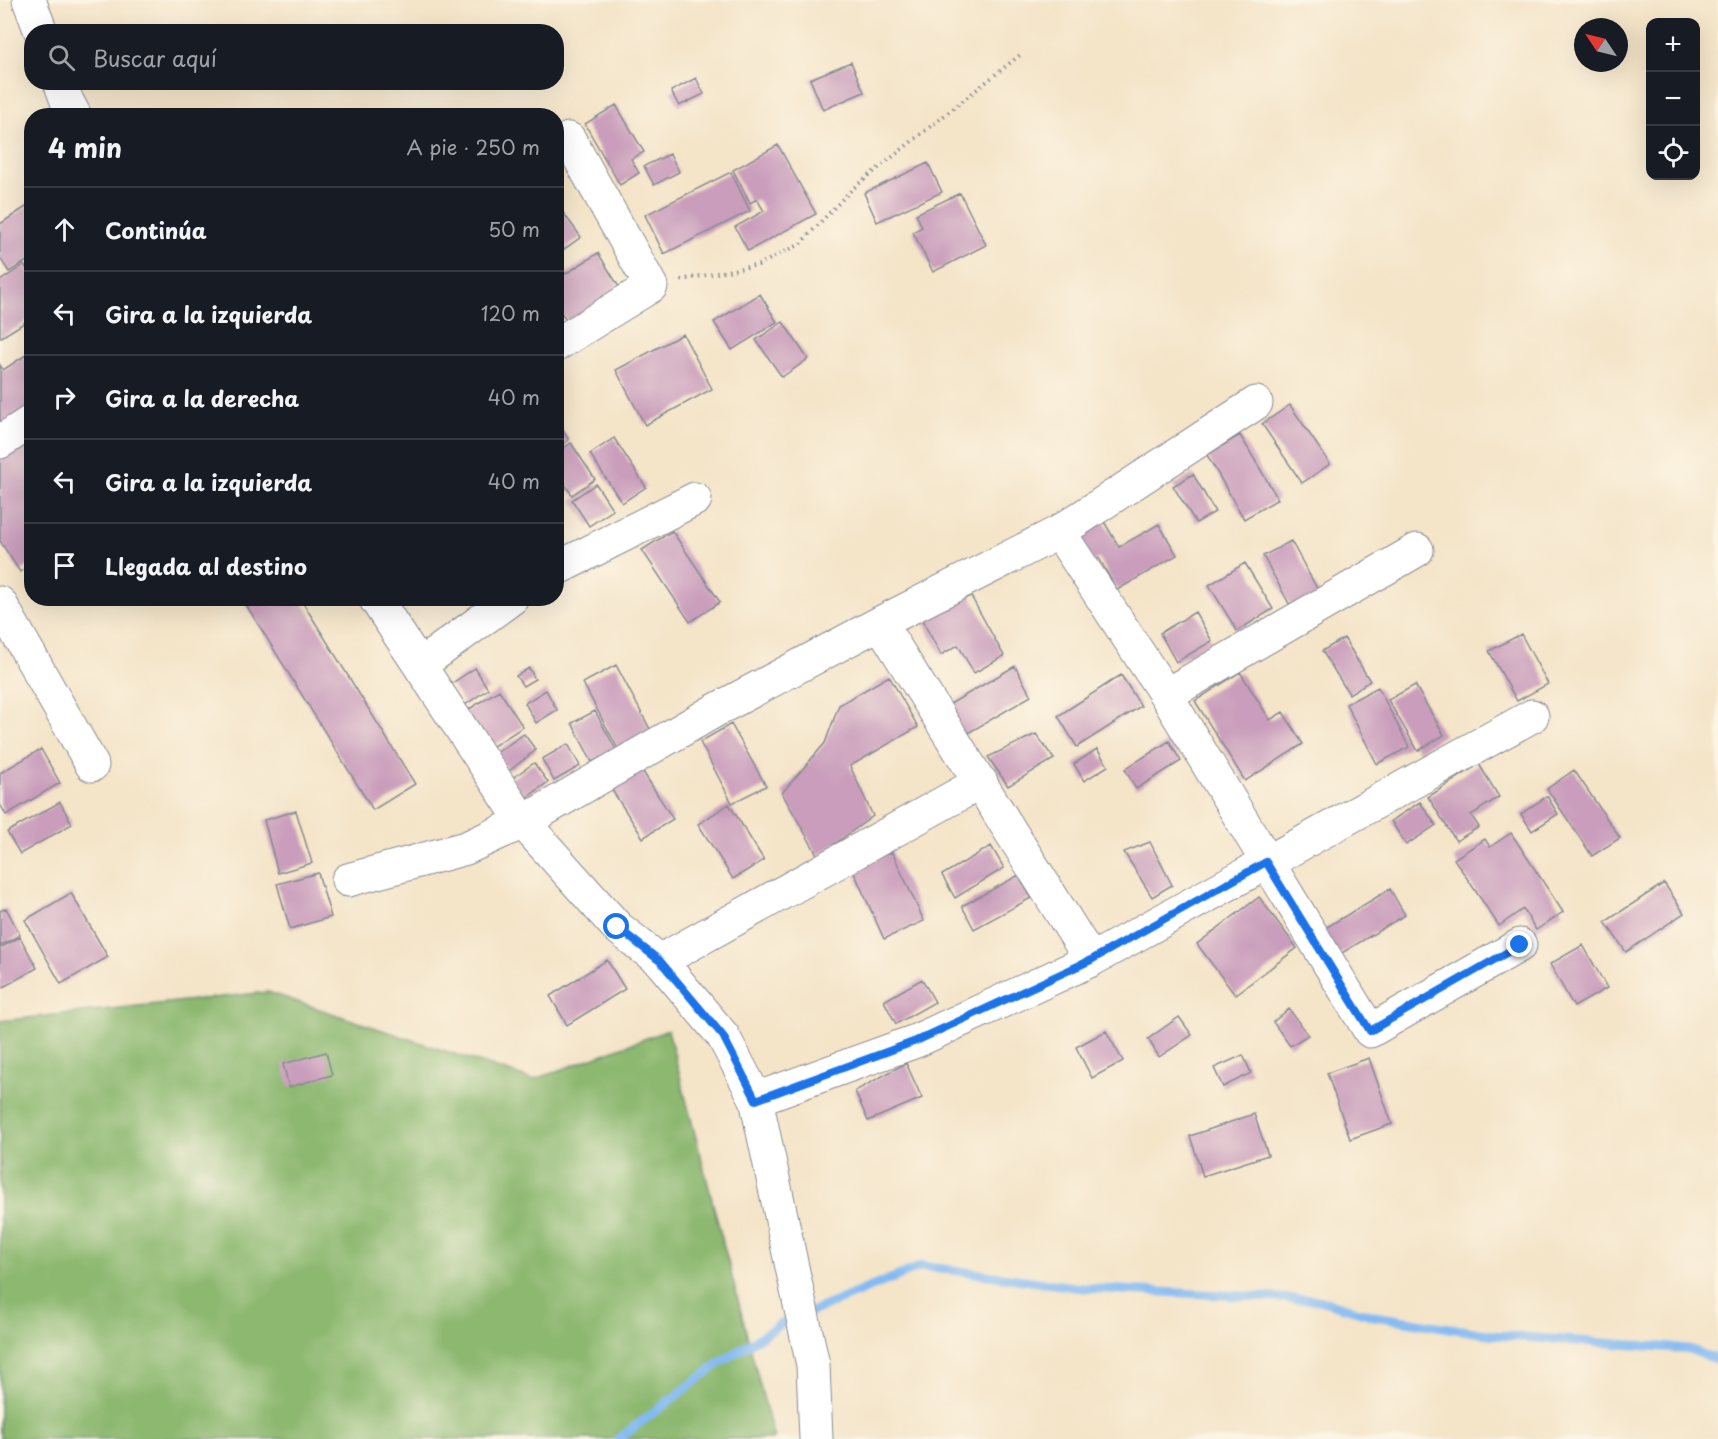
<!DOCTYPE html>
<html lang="es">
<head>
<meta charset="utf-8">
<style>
	:root { --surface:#171b24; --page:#20242c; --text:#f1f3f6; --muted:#9ea1a6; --line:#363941 }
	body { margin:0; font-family:"Playpen Sans",sans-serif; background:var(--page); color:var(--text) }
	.controls { position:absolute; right:18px; top:18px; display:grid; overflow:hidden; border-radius:12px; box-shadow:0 6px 24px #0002 }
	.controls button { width:54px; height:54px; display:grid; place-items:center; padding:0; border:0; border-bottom:2px solid var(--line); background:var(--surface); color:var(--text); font:30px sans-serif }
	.compass { position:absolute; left:1574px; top:18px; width:54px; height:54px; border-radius:50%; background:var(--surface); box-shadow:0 6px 24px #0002; rotate:305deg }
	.stop { position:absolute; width:18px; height:18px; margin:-14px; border:4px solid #1a73e8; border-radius:50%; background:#fff }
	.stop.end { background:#1a73e8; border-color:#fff; box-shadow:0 2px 6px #0008 }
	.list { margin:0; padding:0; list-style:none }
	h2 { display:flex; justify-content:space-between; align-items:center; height:78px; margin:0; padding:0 24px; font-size:26px }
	h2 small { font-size:20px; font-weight:400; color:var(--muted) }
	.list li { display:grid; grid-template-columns:39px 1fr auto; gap:18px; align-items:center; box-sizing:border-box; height:84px; padding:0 24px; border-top:2px solid var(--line) }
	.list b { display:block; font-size:22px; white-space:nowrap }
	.list em { font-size:20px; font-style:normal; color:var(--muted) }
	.icon { flex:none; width:33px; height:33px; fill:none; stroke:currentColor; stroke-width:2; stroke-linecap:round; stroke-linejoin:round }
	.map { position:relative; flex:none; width:1718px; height:1439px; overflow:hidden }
	.search { position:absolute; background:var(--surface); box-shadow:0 6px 24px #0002; left:24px; top:24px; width:540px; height:66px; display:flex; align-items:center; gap:15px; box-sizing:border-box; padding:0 21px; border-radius:24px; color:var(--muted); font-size:22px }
	.panel { position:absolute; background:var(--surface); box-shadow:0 6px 24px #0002; left:24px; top:108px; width:540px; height:498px; border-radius:24px }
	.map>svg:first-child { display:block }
	.forest { fill:#8cb870; stroke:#547467; stroke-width:1.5 }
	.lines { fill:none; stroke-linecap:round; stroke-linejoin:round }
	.stream { stroke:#83baf2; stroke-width:9 }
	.building { fill:#c99dbb }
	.minor-casing { stroke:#888a93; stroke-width:35 }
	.path { stroke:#888a93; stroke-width:4; stroke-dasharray:1.5 4.5; stroke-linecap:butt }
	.minor { stroke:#fff; stroke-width:33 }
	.route { stroke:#1a73e8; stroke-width:8 }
</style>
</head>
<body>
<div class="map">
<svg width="1718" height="1439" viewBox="0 0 1718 1439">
	<rect width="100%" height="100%" fill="#fcf5e5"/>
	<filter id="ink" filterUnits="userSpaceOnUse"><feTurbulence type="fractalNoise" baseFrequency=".0167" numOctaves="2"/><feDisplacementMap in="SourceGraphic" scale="12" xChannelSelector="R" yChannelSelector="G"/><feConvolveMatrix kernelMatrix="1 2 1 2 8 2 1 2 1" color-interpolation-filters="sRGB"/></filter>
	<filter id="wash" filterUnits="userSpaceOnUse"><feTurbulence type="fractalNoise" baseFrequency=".008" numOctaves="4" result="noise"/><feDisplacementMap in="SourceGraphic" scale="24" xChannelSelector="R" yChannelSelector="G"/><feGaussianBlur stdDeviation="1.35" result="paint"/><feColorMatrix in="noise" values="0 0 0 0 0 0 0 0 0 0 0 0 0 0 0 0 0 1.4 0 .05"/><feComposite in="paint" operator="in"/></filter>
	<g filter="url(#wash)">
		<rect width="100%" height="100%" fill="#f4e4c8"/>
		<!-- forest -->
		<path class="forest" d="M268,992L533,1080L668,1030L774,1439H0V1021Z"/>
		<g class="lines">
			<!-- stream -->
			<path class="stream" d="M618,1439L724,1360L779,1325L922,1266L1082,1288L1319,1300L1374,1316L1493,1335L1689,1349L1718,1360"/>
		</g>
		<g id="blocks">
			<!-- building -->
			<path class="building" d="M851,62L864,92L823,110L810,79Z
				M696,78L704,94L679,106L671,91Z
				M616,105L644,152L631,159L639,173L620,185L585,124Z
				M778,145L816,214L748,251L735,227L764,211L757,199L750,203L733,170Z
				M670,154L679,172L654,185L644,166Z
				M928,163L942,192L877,222L864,193Z
				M731,172L750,211L664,254L645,215Z
				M960,193L986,245L933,272L913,232L922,227L916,214Z
				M32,203V258L9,272L0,258V224Z
				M559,207L581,237L556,255V209Z
				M598,253L621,290L569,324L556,305V280Z
				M24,265L32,277V318L0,338V281Z
				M760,294L777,322L732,350L714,322Z
				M783,322L808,359L782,377L756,340Z
				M683,334L712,389L645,425L616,370Z
				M32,351V407L0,427V365L3,370Z
				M1290,405L1330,464L1302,483L1262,424Z
				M556,420L569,440L556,448Z
				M32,435V564L20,572L0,541V455Z
				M1240,435L1278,499L1244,519L1207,455Z
				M614,438L646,487L622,503L590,454Z
				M571,443L595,479L572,495L556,472V453Z
				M1193,474L1215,512L1196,523L1173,486Z
				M596,484L613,510L589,526L572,500Z
				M1103,520L1119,547L1159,524L1177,555L1117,590L1099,558L1093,562L1077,535Z
				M672,531L720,602L690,622L642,550Z
				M1291,541L1320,594L1292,609L1263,556Z
				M1245,563L1273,609L1237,631L1209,585Z
				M967,589L1004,656L974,673L958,645L941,655L920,616Z
				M242,598H300L415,784L373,810Z
				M1195,612L1212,641L1176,662L1160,633Z
				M1521,634L1548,684L1517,701L1489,651Z
				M1344,638L1370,681L1349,694L1322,651Z
				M616,665L651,731L618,749L583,683Z
				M1015,666L1031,696L963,736L945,707Z
				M475,668L488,689L465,705L451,684Z
				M529,668L535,679L523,686L516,676Z
				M1240,672L1270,720L1283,712L1303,744L1245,781L1195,701Z
				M1121,675L1141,706L1077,747L1058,716Z
				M889,676L918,727L850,766L873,816L818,856L782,793L825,743L839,705Z
				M1415,685L1444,735L1418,751L1388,700Z
				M1378,687L1409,747L1377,764L1346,704Z
				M499,690L523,727L487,750L463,713Z
				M546,690L557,710L536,723L525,703Z
				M595,711L616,750L592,762L572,723Z
				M731,724L766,786L732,803L700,742Z
				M524,734L536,750L509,771L496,753Z
				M1036,734L1054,759L1008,786L988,757Z
				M1169,741L1181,761L1136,789L1125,769Z
				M568,744L580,766L554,781L542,759Z
				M41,749L60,783L6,815L0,804V773Z
				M1097,749L1108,766L1084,781L1074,764Z
				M534,763L548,782L525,799L511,779Z
				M638,764L673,819L643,838L608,784Z
				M1479,764L1499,797L1471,815L1479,827L1456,841L1428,797Z
				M1574,770L1620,838L1592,856L1547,789Z
				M1547,796L1558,814L1532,831L1521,814Z
				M60,802L72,824L20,854L7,832Z
				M1420,802L1436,825L1406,845L1391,821Z
				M729,804L764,860L733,879L698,824Z
				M296,811L312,863L278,873L264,820Z
				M1511,833L1563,912L1536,930L1523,909L1499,926L1454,859L1485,839L1490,847Z
				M1150,842L1172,885L1152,897L1124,852Z
				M991,846L1004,868L955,898L942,875Z
				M892,852L924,921L884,939L853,870Z
				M318,873L331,917L290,929L277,884Z
				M1019,875L1031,898L974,929L962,906Z
				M1664,883L1684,913L1626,952L1605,922Z
				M1390,889L1405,915L1337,956L1322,930Z
				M71,893L108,957L61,984L25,920Z
				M1259,897L1297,948L1235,995L1197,944Z
				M6,908L20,935L0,946V911Z
				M20,937L37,968L0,989V948Z
				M1583,945L1607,988L1574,1007L1550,964Z
				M607,960L625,989L567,1025L550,996Z
				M922,979L935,1002L896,1024L884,1001Z
				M1289,1009L1308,1035L1290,1046L1273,1022Z
				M1179,1017L1192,1035L1159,1057L1148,1039Z
				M1106,1031L1123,1061L1092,1078L1076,1047Z
				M326,1052L332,1075L289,1087L283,1064Z
				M1243,1055L1251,1073L1223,1087L1214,1068Z
				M1369,1058L1392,1124L1350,1139L1327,1073Z
				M906,1063L922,1098L868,1121L855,1091Z
				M1254,1114L1268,1155L1203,1176L1190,1136Z"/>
		</g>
	</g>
	<g filter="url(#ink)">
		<use href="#blocks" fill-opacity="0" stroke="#888a93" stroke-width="1.5"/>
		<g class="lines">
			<!-- minor casing -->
			<g class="minor-casing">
				<path id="minor" d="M29,0L41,32
					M60,82L67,101L75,116
					M556,345L651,286L569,139
					M0,442L32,421
					M1059,532L1166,695L1370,1031L1520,945
					M556,569L695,499
					M375,598L523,822L617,927L660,961L723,1036L756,1099L813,1365L816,1439
					M0,603L92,765
					M880,623L1091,960
					M420,665L512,598
					M1166,695L1417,550
					M348,880L466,848L523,822L716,710L880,623L1059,532L1256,403
					M660,961L981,782
					M756,1099L916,1041L1091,960L1532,716"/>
			</g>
			<!-- path -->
			<path class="path" d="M681,280L758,265L799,245L851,190L1020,55"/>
			<!-- minor -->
			<use href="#minor" class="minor"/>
		</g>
	</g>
	<g class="lines" filter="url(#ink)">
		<!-- route -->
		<path class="route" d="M617,927L660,961L723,1036L756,1100L916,1041L1091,960L1266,862L1370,1031L1520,945"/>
	</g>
</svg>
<div class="controls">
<button>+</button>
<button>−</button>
<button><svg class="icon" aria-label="locate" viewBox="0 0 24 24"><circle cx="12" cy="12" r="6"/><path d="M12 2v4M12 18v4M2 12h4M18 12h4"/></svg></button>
</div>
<svg class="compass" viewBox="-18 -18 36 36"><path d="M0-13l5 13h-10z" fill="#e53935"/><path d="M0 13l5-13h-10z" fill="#9ea1a6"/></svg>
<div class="stop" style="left:617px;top:927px"></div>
<div class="stop end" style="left:1520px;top:945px"></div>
<div class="search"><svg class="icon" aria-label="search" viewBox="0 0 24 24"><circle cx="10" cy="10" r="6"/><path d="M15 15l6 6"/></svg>Buscar aquí</div>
<section class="panel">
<h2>4 min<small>A pie · 250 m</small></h2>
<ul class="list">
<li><svg class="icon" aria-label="ahead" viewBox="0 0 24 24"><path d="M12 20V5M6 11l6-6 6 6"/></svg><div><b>Continúa</b></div><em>50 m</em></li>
<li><svg class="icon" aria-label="left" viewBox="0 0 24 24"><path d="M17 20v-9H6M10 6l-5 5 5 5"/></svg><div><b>Gira a la izquierda</b></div><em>120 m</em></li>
<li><svg class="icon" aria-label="right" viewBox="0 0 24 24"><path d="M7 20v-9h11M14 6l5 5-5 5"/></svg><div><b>Gira a la derecha</b></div><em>40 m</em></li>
<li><svg class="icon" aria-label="left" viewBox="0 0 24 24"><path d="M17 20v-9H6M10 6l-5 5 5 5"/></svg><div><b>Gira a la izquierda</b></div><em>40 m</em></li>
<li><svg class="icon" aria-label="arrive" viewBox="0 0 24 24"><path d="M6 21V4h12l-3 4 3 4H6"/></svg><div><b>Llegada al destino</b></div></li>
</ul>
</section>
</div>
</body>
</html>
